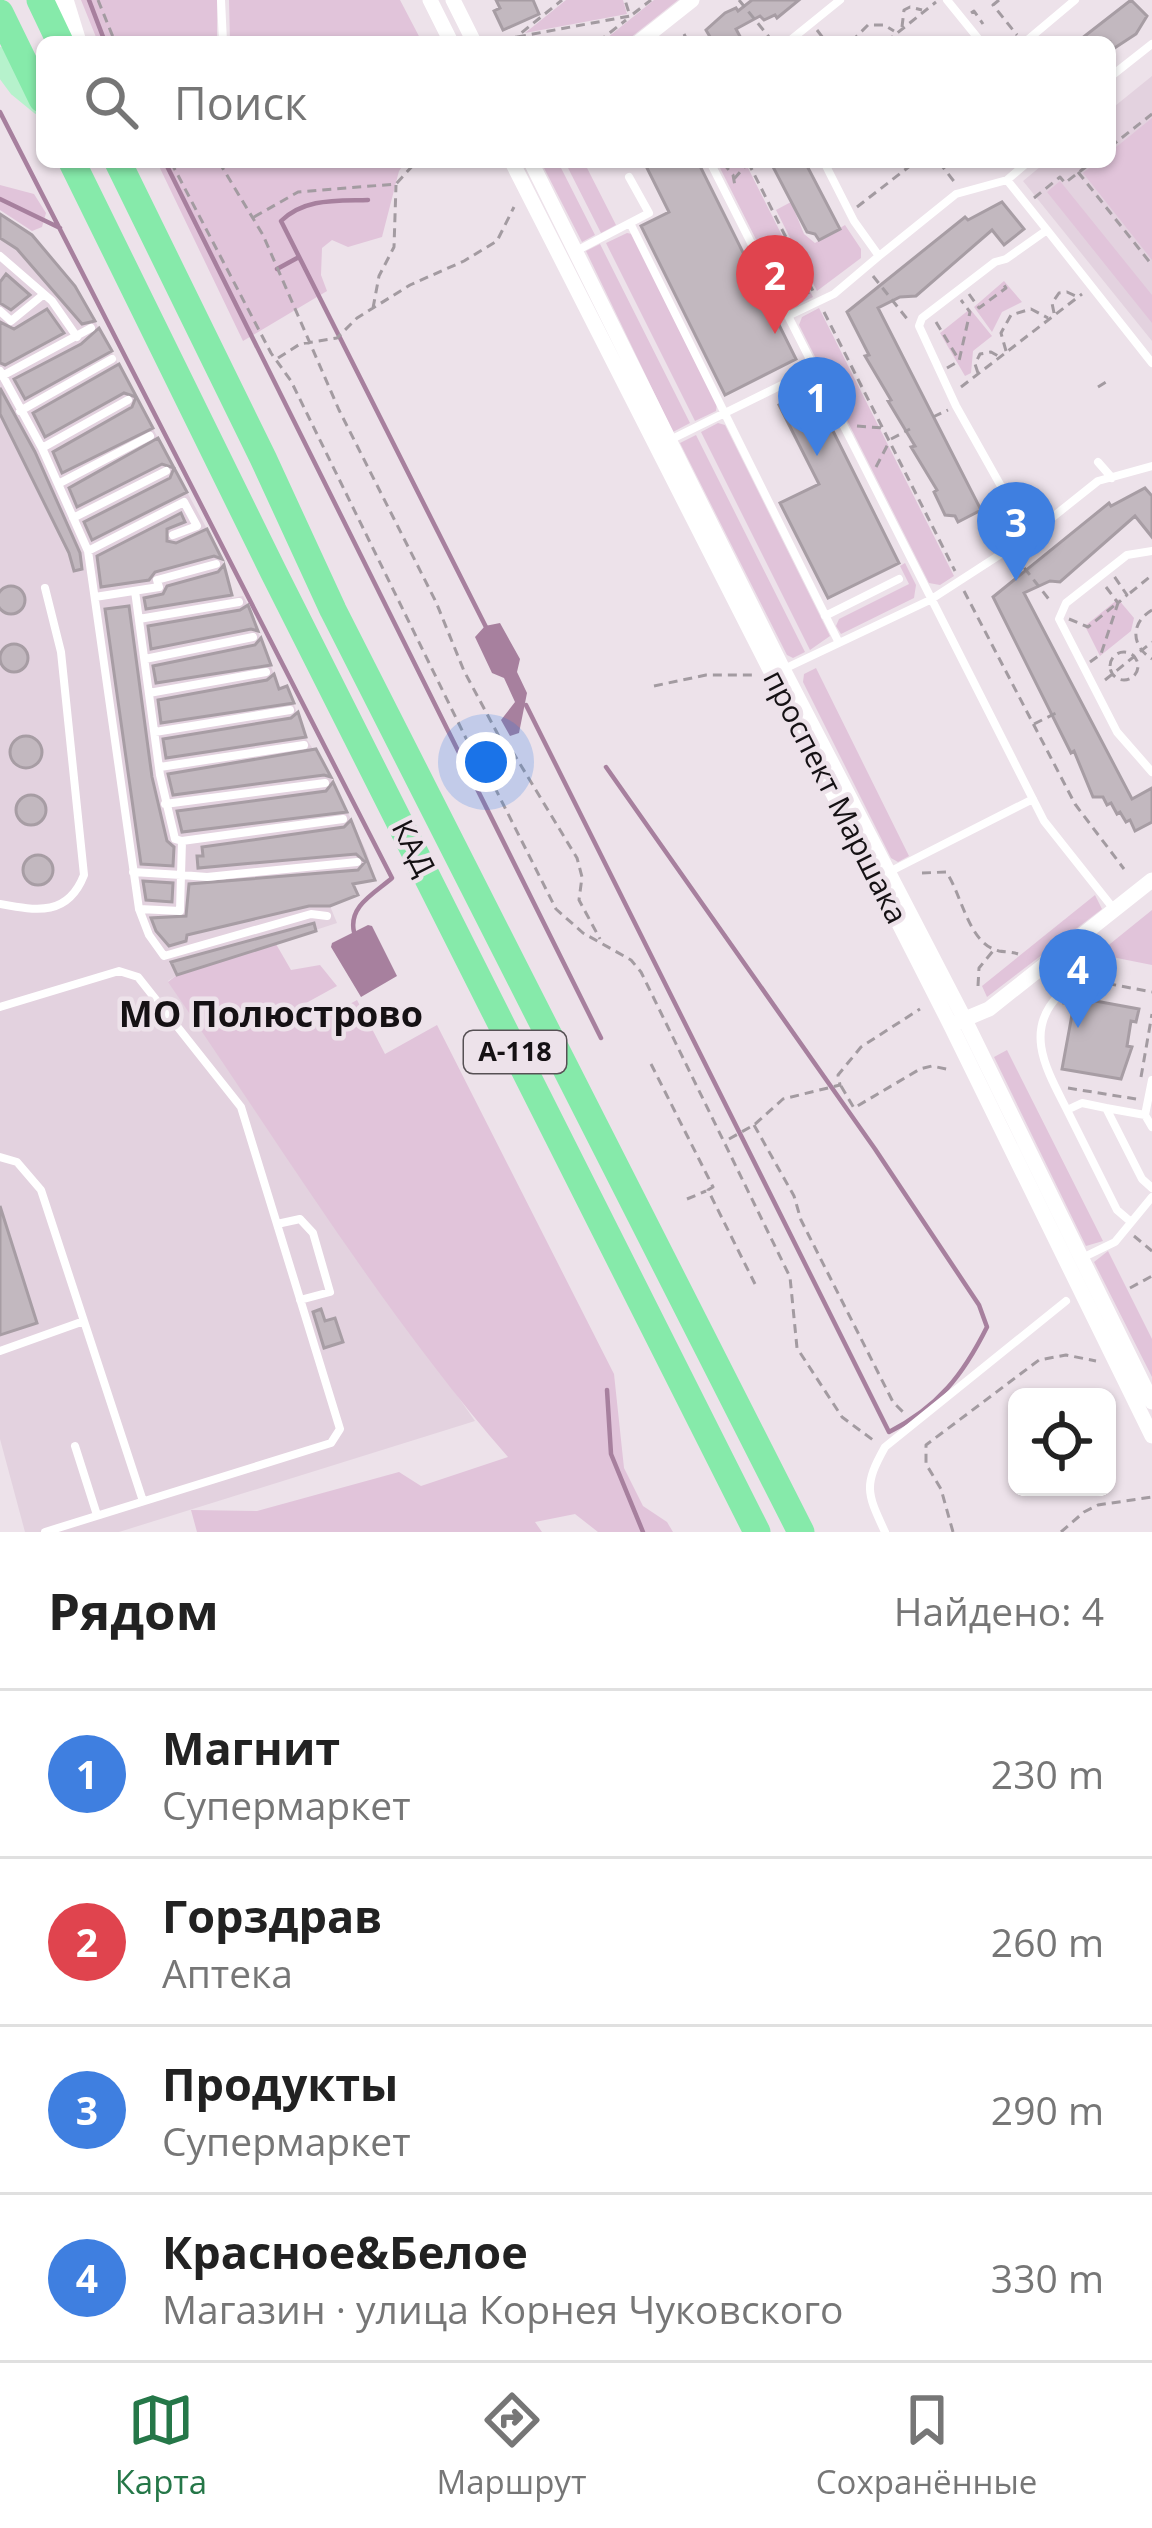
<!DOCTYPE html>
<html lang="ru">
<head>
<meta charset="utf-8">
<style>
	:root { --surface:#fff; --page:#f2f2f2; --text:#222; --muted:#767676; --line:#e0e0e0; --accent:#257748 }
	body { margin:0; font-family:"Open Sans",sans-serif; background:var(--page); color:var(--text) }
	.controls { position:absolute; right:36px; bottom:36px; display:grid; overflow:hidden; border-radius:18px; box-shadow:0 3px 9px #0004 }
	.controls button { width:108px; height:108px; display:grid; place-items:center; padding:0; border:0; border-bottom:3px solid var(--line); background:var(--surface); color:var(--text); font:60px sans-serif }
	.you { position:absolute; left:486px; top:762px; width:42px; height:42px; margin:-30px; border:9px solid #fff; border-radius:50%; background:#1a73e8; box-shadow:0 0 0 18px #1a73e833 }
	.badge { display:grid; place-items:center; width:78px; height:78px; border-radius:50%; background:var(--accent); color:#fff; font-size:39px; font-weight:700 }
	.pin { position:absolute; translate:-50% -99px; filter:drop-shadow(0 3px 6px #0008) }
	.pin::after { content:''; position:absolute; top:63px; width:42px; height:36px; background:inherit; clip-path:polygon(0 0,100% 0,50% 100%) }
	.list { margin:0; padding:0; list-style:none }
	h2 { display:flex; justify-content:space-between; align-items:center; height:156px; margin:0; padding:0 48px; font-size:51px }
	h2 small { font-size:39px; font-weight:400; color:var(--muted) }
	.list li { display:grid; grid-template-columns:78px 1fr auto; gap:36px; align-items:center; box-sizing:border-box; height:168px; padding:0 48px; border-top:3px solid var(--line) }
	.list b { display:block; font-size:45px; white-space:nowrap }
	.list p { margin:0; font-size:39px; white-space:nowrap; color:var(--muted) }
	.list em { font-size:39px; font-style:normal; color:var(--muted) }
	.icon { flex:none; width:66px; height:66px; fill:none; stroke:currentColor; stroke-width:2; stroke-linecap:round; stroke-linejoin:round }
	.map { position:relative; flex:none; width:1152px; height:1532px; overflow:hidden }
	.search { position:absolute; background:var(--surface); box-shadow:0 3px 9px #0004; left:36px; right:36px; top:36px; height:132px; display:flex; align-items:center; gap:30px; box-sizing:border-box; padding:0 42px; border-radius:18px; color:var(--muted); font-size:45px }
	.sheet { height:828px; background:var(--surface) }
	nav { display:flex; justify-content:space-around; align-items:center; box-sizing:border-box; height:168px; border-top:3px solid var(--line); background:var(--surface); font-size:33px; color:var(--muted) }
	nav a { display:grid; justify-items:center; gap:6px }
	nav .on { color:var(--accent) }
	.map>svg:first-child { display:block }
	.built { fill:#e3d2df }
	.green { fill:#e1c4da }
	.water { fill:#a7809e }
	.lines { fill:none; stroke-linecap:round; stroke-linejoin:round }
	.stream { stroke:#a7809e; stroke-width:4.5 }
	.building { fill:#c2b8bf; stroke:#a79da4; stroke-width:3 }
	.path { stroke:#a39ba1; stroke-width:3; stroke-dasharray:9 6; stroke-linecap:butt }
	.service { stroke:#fff; stroke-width:8 }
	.minor { stroke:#fff; stroke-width:15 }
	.secondary { stroke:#fff; stroke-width:21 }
	.primary { stroke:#b6f2cc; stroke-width:24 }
	.motorway { stroke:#86eaaa; stroke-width:27 }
	.labels { text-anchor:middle; stroke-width:9; stroke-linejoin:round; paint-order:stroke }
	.shield { fill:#ede2ea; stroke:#565054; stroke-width:3 }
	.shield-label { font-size:27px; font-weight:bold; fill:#151114 }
	.street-label { font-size:30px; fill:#151114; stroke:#ede2ea }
	.quarter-label { font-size:36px; font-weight:bold; fill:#151114; stroke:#ede2ea }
</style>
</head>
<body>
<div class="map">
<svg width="1152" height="1532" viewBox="0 0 1152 1532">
	<rect width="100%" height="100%" fill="#ede2ea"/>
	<!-- built -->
	<path class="built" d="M1152,76V341L1023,181L1046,162H1110V110Z
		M0,214L32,235L75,286L95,321L221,555L232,598L243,596L248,605L279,688L287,686L307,740L330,775L367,853L375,880L354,884L358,895L330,906L337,923L177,975L168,981L475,1421L119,1532H25L0,1439Z"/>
	<!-- green -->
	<path class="green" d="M81,0H217V42H98Z
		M229,0H400L422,42H230Z
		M566,0H623L627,14L525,33Z
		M654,0H678L625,42H602Z
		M1152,118V260L1083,173L1097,162H1110V152Z
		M157,162H406L399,171L382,237L348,247L332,240L322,248L321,275L327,291L243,341Z
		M551,162H558L595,235L582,242L543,166Z
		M565,162H584L616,225L601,233Z
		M717,162H745L813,297L797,305L787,301Z
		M1060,181L1152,295V323L1047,192Z
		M0,185L34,194L46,213L42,227L32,231L0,210Z
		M791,202L804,234L815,243L845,225L861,249V258L817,291L776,210Z
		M627,233L632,234L717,404L716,411L695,421L606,243Z
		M600,244L690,423L673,432L586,251Z
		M1004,281L1022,302L1002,312L992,332L974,307Z
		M819,308L954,576L940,585L929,583L799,325L802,317Z
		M970,309L992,336L973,351L971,373L965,376L940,333Z
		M718,423L725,425L830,636L810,650L701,432Z
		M696,435L805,652L793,658L787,655L680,443Z
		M905,563L916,585L914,598L841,634L836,626L839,619L909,584L900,566Z
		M1118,599L1134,618L1131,631L1100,656L1085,626Z
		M816,668L909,856L898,862L891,858L803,682L804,674Z
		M1095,895L1102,909L987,997L982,986Z
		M1152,910V965L1112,957L1107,978L1074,973Z
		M276,944L291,970L320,965L337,986L297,1008L308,1027L357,1000L385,1054L437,1025L614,1374L624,1468L643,1506L667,1522L673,1532H598L575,1514L535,1522L542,1532H197L191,1510L257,1511L399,1472L421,1486L508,1457C381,1311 278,1141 168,982L177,975Z
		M1007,1050L1103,1241L1086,1246L994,1057Z
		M1108,1251L1152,1339V1377L1094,1262Z"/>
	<!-- water -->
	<path class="water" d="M500,623L520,659L517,672L527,693L519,733L510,736L501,720L515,702L504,678L492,673L475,637L485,626Z
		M368,925L372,926L397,976L361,997L331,947L332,943Z"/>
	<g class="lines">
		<!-- stream -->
		<path class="stream" d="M89,0L105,42
			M0,112L392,878C375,893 348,906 354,932
			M165,162L601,1038
			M0,199L60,228
			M368,200C336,201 305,198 281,221L488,631
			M277,269L299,257
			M526,705L889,1432C938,1407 963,1375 987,1327L979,1305L875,1149L606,767
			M607,1390L611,1454L643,1532"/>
	</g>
	<!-- building -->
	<path class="building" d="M496,0H533L539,14L503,30L494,11L500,8Z
		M752,0H799L777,18L775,15L764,20L760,16L736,29L743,42H713L706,30L725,13L736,8L738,11Z
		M1131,0L1147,16L1136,34L1110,51V42H1077Z
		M644,162H698L796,359L725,395L641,226L669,212Z
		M778,162H805L840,229L819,240L815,234L807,232L772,165Z
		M1002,202L1024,229L1004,245L992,230L916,296L900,297L878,308L981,510L958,522L955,516L945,515L934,492L937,490L911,447L915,446L888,401L891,400L865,356L869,355L847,312L965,217L968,220Z
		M0,214L32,235L75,286L95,321L82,324L17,249L0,238Z
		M6,274L30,295L11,310L0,303V282Z
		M47,309L64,333L5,365L0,363V322L14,329Z
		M99,328L112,351L25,399L14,379L81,344Z
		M119,364L153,428L62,473L53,452L132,407L136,397L124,393L45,437L33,413Z
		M0,388L35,452L80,553L82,569L74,571L69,553L0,414Z
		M812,389L899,563L828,598L780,503L819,484L779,405Z
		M158,438L187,492L92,540L84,522L170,478L174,468L162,464L77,507L69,488Z
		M1145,488L1152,496V537L1135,516L1060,582L1050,581L1024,593L1132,799L1152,788V822L1135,831L1130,820L1126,822L1120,812L1117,814L1111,803L1107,805L1103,797H1093L1074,751L1071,753L993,597L1109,503L1111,506Z
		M181,513L185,522L167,529V541L176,543L207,529L222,559L214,556L155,572L149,580L101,587L97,556Z
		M224,565L232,595L146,609L144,598L163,594L167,586L218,572Z
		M-3 600a14 14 0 1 1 28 0a14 14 0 1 1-28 0Z
		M248,605L258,631L251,629L151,649L148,626L240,610Z
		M129,606L152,777L167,841L174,847L173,866L141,864L105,609Z
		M261,638L271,665L156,683L153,666L255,645Z
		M0 658a14 14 0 1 1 28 0a14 14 0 1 1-28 0Z
		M274,674L279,689L287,686L294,703L161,723L158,700L267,680Z
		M298,712L306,737L166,758L163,739L291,718Z
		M10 752a16 16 0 1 1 32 0a16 16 0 1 1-32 0Z
		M316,749L331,777L324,775L173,795L168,774Z
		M333,782L347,812L182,832L177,811L326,791Z
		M16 810a15 15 0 1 1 30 0a15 15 0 1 1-30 0Z
		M351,820L375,880L353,884L358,895L330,906H309L187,935L186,941L169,946L156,931L151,918L186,916L189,884L358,870L365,862L356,854L198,868L197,856H203L202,847L344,827Z
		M23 870a15 15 0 1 1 30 0a15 15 0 1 1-30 0Z
		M143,881L173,883L172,902L146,900Z
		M314,923L316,931L177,975L171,962Z
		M1067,988L1080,990L1079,998L1139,1009L1136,1022L1131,1021L1127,1046L1132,1047L1121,1079L1062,1069L1074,1004L1064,1003Z
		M0,1206L37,1323L0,1335Z
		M321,1309L325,1321L335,1318L343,1342L324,1348L313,1312Z"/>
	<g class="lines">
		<!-- path -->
		<path class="path" d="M98,0L115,42
			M739,0L773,42
			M999,0L993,5L1017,35
			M971,13L974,11L983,24
			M633,14L651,0
			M902,27L904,10L910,7L922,10
			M817,30L826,42
			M684,34L688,42
			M517,37L630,16L625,0
			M510,42L562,0
			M598,42L626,20
			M851,42L868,25H884L894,31
			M886,42L936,2
			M1110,147L1152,114
			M171,162L271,353L291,381L483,773L492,782L556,909L583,933L631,960L641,972L790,1277L797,1348L842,1417L877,1443
			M219,162L263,235L339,410L436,602L464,671L502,742L514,754L577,858L582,877L579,900L600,939
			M748,162L814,293
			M939,162L956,184
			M723,163L733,175L735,186
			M1078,172L1152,265
			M734,179L747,164
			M1034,198L1060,177L1065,183L1092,162
			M857,207L915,162
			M254,217L298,192L396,184L416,162
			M873,276L908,320
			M787,291L798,296L810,292
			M969,294L979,308L1006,288L1002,282
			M373,308L379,276L394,247L396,185
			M824,312L955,571
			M1054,313L1052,303L1059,293L1067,292L1078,297
			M936,322L959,360
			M1006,351L1001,333L1011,315L1031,309L1048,318
			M278,358L300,344L337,338L357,318L410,285L464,261L497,241L514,207
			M947,368L959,361L970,312L961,300
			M978,373L975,364L980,354L991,352L1000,357
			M961,387L1082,294
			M1098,387L1106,382
			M933,417L948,410
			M857,426L883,428
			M891,439L910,429
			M876,467L888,444
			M1015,556L1051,602
			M1106,587L1118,603L1127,595L1114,576
			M964,591L1075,804L1124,869
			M1130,593L1152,575
			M1152,610C1130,623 1131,646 1152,659
			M1069,619L1088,627L1116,604
			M1110 666a14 14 0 1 1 28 0a14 14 0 1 1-28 0Z
			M1090,662L1101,654L1118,603
			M1105,680L1152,642
			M654,686L706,675H752
			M1034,724L1058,712
			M922,873L946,872C962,894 968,944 999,951C1005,952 1012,952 1018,954
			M1063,975L1152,992
			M978,986L979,968L993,951
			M651,1064L713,1187L708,1190L755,1284
			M1141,1077L1152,1014
			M841,1086L854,1108L920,1069L932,1066L951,1070
			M1068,1088L1136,1099
			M754,1125L794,1196L801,1220L893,1402L905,1414
			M729,1139L754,1125L783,1099L840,1085L838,1075L861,1047L920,1009
			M687,1199L706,1191
			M1134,1236L1152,1251
			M1130,1288L1152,1276
			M953,1532L941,1489L926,1464V1445L1039,1360L1066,1355L1096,1361
			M1061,1532L1084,1512L1098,1505L1152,1497"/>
		<!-- service -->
		<path class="service" d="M221,0L223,42
			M947,0L981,42
			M788,42L840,0
			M1025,42L1075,0
			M1110,77L1152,44
			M710,162L1044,821L1113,908
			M630,223L839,643
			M1047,230L1152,363
			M576,251L649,213L629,177
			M0,256L52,301L77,337
			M879,256L956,194L1007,180L1028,162
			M0,311L11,321L44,294
			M788,316L834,294L879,256L854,221L824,162
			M0,371L42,448L88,551L139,909L149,935L164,956L311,914L327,916
			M2,376L91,328
			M20,411L112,359
			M670,440L798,377
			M42,448L128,400
			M1098,462L1112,478
			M58,484L150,436
			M73,518L166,471
			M1029,536L1098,481L1152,466
			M88,551L184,502L197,526L173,535
			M1152,551L1127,555L1066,603L1059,619L1117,732L1152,772
			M135,591L160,775L175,839L182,841L181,875L207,877L357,862
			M95,597L159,587L157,580L216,564
			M825,616L899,579
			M139,619L239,602
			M145,659L253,637
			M784,669L930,600L1029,536L956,406L919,326L922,318L995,262L1006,259L1047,230L1007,180
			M149,693L266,672
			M155,732L290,710
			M160,767L304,745
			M165,804L325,783
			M182,841L343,819
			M133,872L181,875L180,911L139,909
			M889,872L1033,799
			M0,904C38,911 68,916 84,875L61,652L45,588
			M1060,994C1022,1031 1048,1072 1067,1110L1082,1103L1106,1108
			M0,1007L119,971L138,977L241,1107L340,1429L331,1443L45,1532
			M1152,1080L1145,1115L1152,1127
			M1067,1110L1117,1210L1131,1222
			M1145,1115L1106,1108L1142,1179L1152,1188
			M0,1157L17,1162L41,1190L143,1501
			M277,1224L300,1219L313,1233L330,1292L300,1300
			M1082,1258L1115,1242L1152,1197
			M0,1351L84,1321
			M75,1446L97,1515
			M885,1532C867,1493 863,1486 885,1447L1066,1301"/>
		<!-- minor -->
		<path class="minor" d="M430,0L451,42
			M453,0L474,42
			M639,42L692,0
			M512,162L951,1026L1152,1436
			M531,162L783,669L964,1018L1152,1402
			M958,1022L989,1009L1152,880"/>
		<!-- secondary -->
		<path class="secondary" d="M63,0L76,42"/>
		<!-- primary -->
		<path class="primary" d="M0,59L20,86L42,104"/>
		<!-- motorway -->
		<path class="motorway" d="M40,0L60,42
			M0,13L42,99
			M72,162L273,571L757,1532
			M118,162L263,458L333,610L801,1532"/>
	</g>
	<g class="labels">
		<!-- shield labels -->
		<rect class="shield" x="464" y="1031" width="102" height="42" rx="9"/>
		<g class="shield-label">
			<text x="515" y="1061">А-118</text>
		</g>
		<!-- street labels -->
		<g class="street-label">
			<text transform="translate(835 797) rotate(63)" y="10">проспект Маршака</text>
			<text transform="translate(413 848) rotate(63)" y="10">КАД</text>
		</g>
		<!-- quarter labels -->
		<g class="quarter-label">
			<text x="271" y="1027">МО Полюстрово</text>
		</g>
	</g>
</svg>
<div class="controls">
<button><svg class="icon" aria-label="locate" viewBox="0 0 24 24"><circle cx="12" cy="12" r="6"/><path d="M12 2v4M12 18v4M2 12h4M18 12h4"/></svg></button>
</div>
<div class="you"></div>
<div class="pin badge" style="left:817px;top:456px;background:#3f7fe0">1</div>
<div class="pin badge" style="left:775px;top:334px;background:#e0444e">2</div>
<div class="pin badge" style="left:1016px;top:581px;background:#3f7fe0">3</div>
<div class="pin badge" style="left:1078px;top:1028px;background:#3f7fe0">4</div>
<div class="search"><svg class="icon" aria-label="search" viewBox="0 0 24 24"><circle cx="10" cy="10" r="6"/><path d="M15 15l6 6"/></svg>Поиск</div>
</div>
<section class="sheet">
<h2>Рядом<small>Найдено: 4</small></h2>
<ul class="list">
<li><span class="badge" style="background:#3f7fe0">1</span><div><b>Магнит</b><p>Супермаркет</p></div><em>230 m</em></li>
<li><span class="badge" style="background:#e0444e">2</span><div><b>Горздрав</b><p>Аптека</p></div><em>260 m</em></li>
<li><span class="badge" style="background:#3f7fe0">3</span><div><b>Продукты</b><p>Супермаркет</p></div><em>290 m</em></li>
<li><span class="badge" style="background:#3f7fe0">4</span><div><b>Красное&amp;Белое</b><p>Магазин · улица Корнея Чуковского</p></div><em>330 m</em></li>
</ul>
</section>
<nav>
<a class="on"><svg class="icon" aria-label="map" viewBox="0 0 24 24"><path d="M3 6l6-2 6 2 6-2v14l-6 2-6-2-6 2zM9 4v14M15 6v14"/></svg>Карта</a>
<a><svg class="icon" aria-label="directions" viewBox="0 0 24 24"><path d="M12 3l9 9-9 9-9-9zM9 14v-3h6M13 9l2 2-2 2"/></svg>Маршрут</a>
<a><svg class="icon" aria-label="saved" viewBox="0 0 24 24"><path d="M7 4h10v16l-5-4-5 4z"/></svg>Сохранённые</a>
</nav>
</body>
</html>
